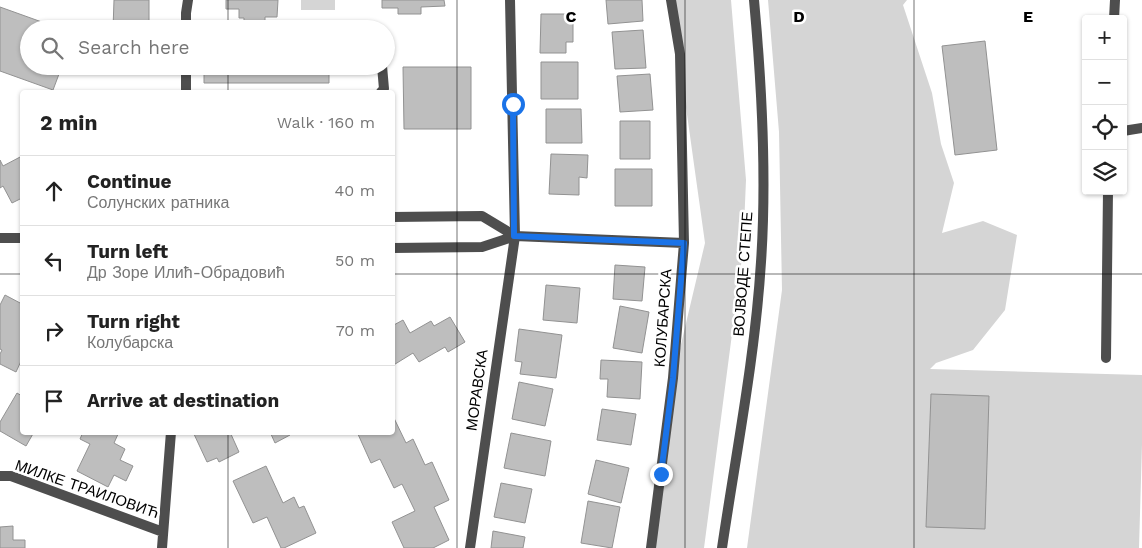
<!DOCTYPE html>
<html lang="en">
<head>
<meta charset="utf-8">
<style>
	:root { --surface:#fff; --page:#f6f6f6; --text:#222; --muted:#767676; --line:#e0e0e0 }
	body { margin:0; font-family:"Work Sans",sans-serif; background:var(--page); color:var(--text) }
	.controls { position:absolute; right:15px; top:15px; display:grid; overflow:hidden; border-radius:5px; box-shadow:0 1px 4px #0004 }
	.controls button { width:45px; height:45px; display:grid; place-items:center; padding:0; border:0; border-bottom:1px solid var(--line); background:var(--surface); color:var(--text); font:25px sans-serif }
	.stop { position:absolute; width:15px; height:15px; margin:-11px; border:4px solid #1a73e8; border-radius:50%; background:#fff }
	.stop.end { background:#1a73e8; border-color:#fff; box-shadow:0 1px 5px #0008 }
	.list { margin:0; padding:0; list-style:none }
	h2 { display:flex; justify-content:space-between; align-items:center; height:65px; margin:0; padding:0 20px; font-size:21px }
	h2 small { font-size:16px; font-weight:400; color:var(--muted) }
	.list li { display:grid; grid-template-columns:32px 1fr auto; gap:15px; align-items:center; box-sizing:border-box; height:70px; padding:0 20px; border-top:1px solid var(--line) }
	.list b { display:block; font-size:19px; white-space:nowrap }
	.list p { margin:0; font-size:16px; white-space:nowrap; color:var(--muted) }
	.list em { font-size:16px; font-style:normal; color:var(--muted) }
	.icon { flex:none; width:28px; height:28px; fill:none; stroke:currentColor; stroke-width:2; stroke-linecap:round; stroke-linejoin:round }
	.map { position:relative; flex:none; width:1142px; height:548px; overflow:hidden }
	.search { position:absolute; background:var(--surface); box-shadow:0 1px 4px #0004; left:20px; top:20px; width:375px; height:55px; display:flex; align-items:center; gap:12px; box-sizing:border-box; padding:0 18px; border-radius:28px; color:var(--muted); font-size:19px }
	.panel { position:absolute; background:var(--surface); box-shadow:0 1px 4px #0004; left:20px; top:90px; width:375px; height:345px; border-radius:5px }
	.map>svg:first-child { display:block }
	.green { fill:#d5d5d5 }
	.building { fill:#bebebe; stroke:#929292 }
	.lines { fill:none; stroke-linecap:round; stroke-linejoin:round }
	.service { stroke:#4e4e4e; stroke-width:10 }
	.minor { stroke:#4e4e4e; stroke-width:10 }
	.tertiary { stroke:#4e4e4e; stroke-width:10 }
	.route { stroke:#1a73e8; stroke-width:6 }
	.grid { fill:none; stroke:#000; stroke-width:1; stroke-opacity:0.55 }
	.labels { text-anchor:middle; stroke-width:5; stroke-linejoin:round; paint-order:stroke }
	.street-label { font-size:15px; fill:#000; stroke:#fff }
	.grid-label { font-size:16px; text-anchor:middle; font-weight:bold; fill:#000; stroke:#fff; stroke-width:5; stroke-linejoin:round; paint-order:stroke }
</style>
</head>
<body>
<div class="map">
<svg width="1142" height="548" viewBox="0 0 1142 548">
	<rect width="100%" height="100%" fill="#fff"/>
	<!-- green -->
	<path class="green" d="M301,0H335V10H301Z
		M671,0H731L746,180L743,250L704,548H651L673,378L705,243Z
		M768,0H907L903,5L932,93L941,144L954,183L942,233L983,221L1017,235L1005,310L973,350L936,363L930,369L1142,375V444L1139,548H747L782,290L779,132Z"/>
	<!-- building -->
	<path class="building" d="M114,0H149V29H113Z
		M226,0H278L277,17H265V24H244V18H239V9H226Z
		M382,0H444L445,6L421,7V14H398V8H382Z
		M606,0H642L643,21L608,24Z
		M0,7L53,26L52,29H29V66H62L53,90L0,71Z
		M541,14H573V42H566V53H540Z
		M643,30L646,68L615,69L612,32Z
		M985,41L997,150L955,155L942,46Z
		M541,62H578V99H541Z
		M204,66H329V83H204Z
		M403,67H471V129H404Z
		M650,74L653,110L620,112L617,76Z
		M546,109H581L582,143H546Z
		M620,121H650V159H620Z
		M551,154L588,155L587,178L579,177V195L549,194Z
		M22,156V198L12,203L3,186L0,188V160L3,166Z
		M615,169H652V206H615Z
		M615,265L645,267L642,301L613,299Z
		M546,285L580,288L577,323L543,320Z
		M5,295L22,304V359L16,372L0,364V354L2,350L0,349V305Z
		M620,306L649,312L642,353L613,348Z
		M450,317L465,342L448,352L445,347L419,362L413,353L392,366V326L403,320L410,333L431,321L434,326Z
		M519,329L562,335L556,378L520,374L522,362L515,361Z
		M601,360L642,362L640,399L607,397L608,379H600Z
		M519,382L553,389L545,426L512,419Z
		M17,393L22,396V432H34L26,446L0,431V422Z
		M931,394L989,396L985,529L926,527Z
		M602,409L636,414L631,445L597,440Z
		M392,414L406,443L413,439L425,465L432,462L449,500L434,507L449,540L433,548H404L392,522L415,511L402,484L394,488L380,459L371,463L357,432H392Z
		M83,432H119L114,443L125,449L120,460L133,466L126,481L114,475L108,487L77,471L90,444L80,439Z
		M193,432H230L239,452L219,462L217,458L207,462Z
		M270,432H289L290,435L275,443Z
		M511,433L551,441L545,476L504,468Z
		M596,460L629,468L621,503L588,494Z
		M266,466L283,503L294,497L299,508L304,506L316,533L284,548H281L267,517L253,523L233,481Z
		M501,483L532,489L525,523L494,517Z
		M588,501L620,507L612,548L581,543Z
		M13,526V540H25V548H0V527Z
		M493,531L525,537L523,548H491Z"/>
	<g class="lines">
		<!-- service -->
		<path class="service" d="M381,92L384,89L382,66"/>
		<!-- minor -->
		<path class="minor" d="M1114,19L1115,0
			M186,29V13L188,0
			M186,66V92
			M1123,131L1142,128
			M392,217L482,216L515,236
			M0,238H22
			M392,248L482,247L515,236L684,243
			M1106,358L1108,191
			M0,476H11L163,532
			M162,548L171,432
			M470,548L515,236L510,0
			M651,548L673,378L684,243L680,54L671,0"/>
		<!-- tertiary -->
		<path class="tertiary" d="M722,548C736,453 755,358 761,262C767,175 762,87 754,0"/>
	</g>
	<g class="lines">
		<!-- route -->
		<path class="route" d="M513,104L514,236L684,243L673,378L661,474"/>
	</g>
	<!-- grid -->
	<path class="grid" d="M228,0V29M457,0V548M685,0V548M914,0V548M228,66V92M0,274H22M392,274H1142M228,432V548"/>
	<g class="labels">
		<!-- street labels -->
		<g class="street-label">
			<text transform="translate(743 274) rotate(-86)" y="5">ВОЈВОДЕ СТЕПЕ</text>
			<text transform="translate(663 318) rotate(-86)" y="5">КОЛУБАРСКА</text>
			<text transform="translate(477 390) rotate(-82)" y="5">МОРАВСКА</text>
			<text transform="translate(87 489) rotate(19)" y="5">МИЛКЕ ТРАИЛОВИЋ</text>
		</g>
	</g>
	<g class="grid-label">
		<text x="571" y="22">C</text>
		<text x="799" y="22">D</text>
		<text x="1028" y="22">E</text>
	</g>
</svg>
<div class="controls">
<button>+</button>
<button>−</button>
<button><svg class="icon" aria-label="locate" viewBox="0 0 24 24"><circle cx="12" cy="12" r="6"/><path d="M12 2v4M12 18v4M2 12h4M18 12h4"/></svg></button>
<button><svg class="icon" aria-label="layers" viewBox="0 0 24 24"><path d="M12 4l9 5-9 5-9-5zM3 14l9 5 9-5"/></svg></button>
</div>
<div class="stop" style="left:513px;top:104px"></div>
<div class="stop end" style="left:661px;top:474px"></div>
<div class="search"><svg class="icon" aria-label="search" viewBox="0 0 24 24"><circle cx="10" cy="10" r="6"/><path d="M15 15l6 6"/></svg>Search here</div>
<section class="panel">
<h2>2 min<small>Walk · 160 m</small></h2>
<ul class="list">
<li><svg class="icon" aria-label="ahead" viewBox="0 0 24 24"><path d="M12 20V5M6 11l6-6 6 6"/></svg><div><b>Continue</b><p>Солунских ратника</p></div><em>40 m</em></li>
<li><svg class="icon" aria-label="left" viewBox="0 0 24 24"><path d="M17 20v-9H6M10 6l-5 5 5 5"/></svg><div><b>Turn left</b><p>Др Зоре Илић-Обрадовић</p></div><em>50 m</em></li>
<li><svg class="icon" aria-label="right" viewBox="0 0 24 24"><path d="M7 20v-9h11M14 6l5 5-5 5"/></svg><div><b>Turn right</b><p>Колубарска</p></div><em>70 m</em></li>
<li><svg class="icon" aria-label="arrive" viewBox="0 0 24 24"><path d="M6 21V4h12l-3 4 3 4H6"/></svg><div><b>Arrive at destination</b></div></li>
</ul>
</section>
</div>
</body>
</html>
